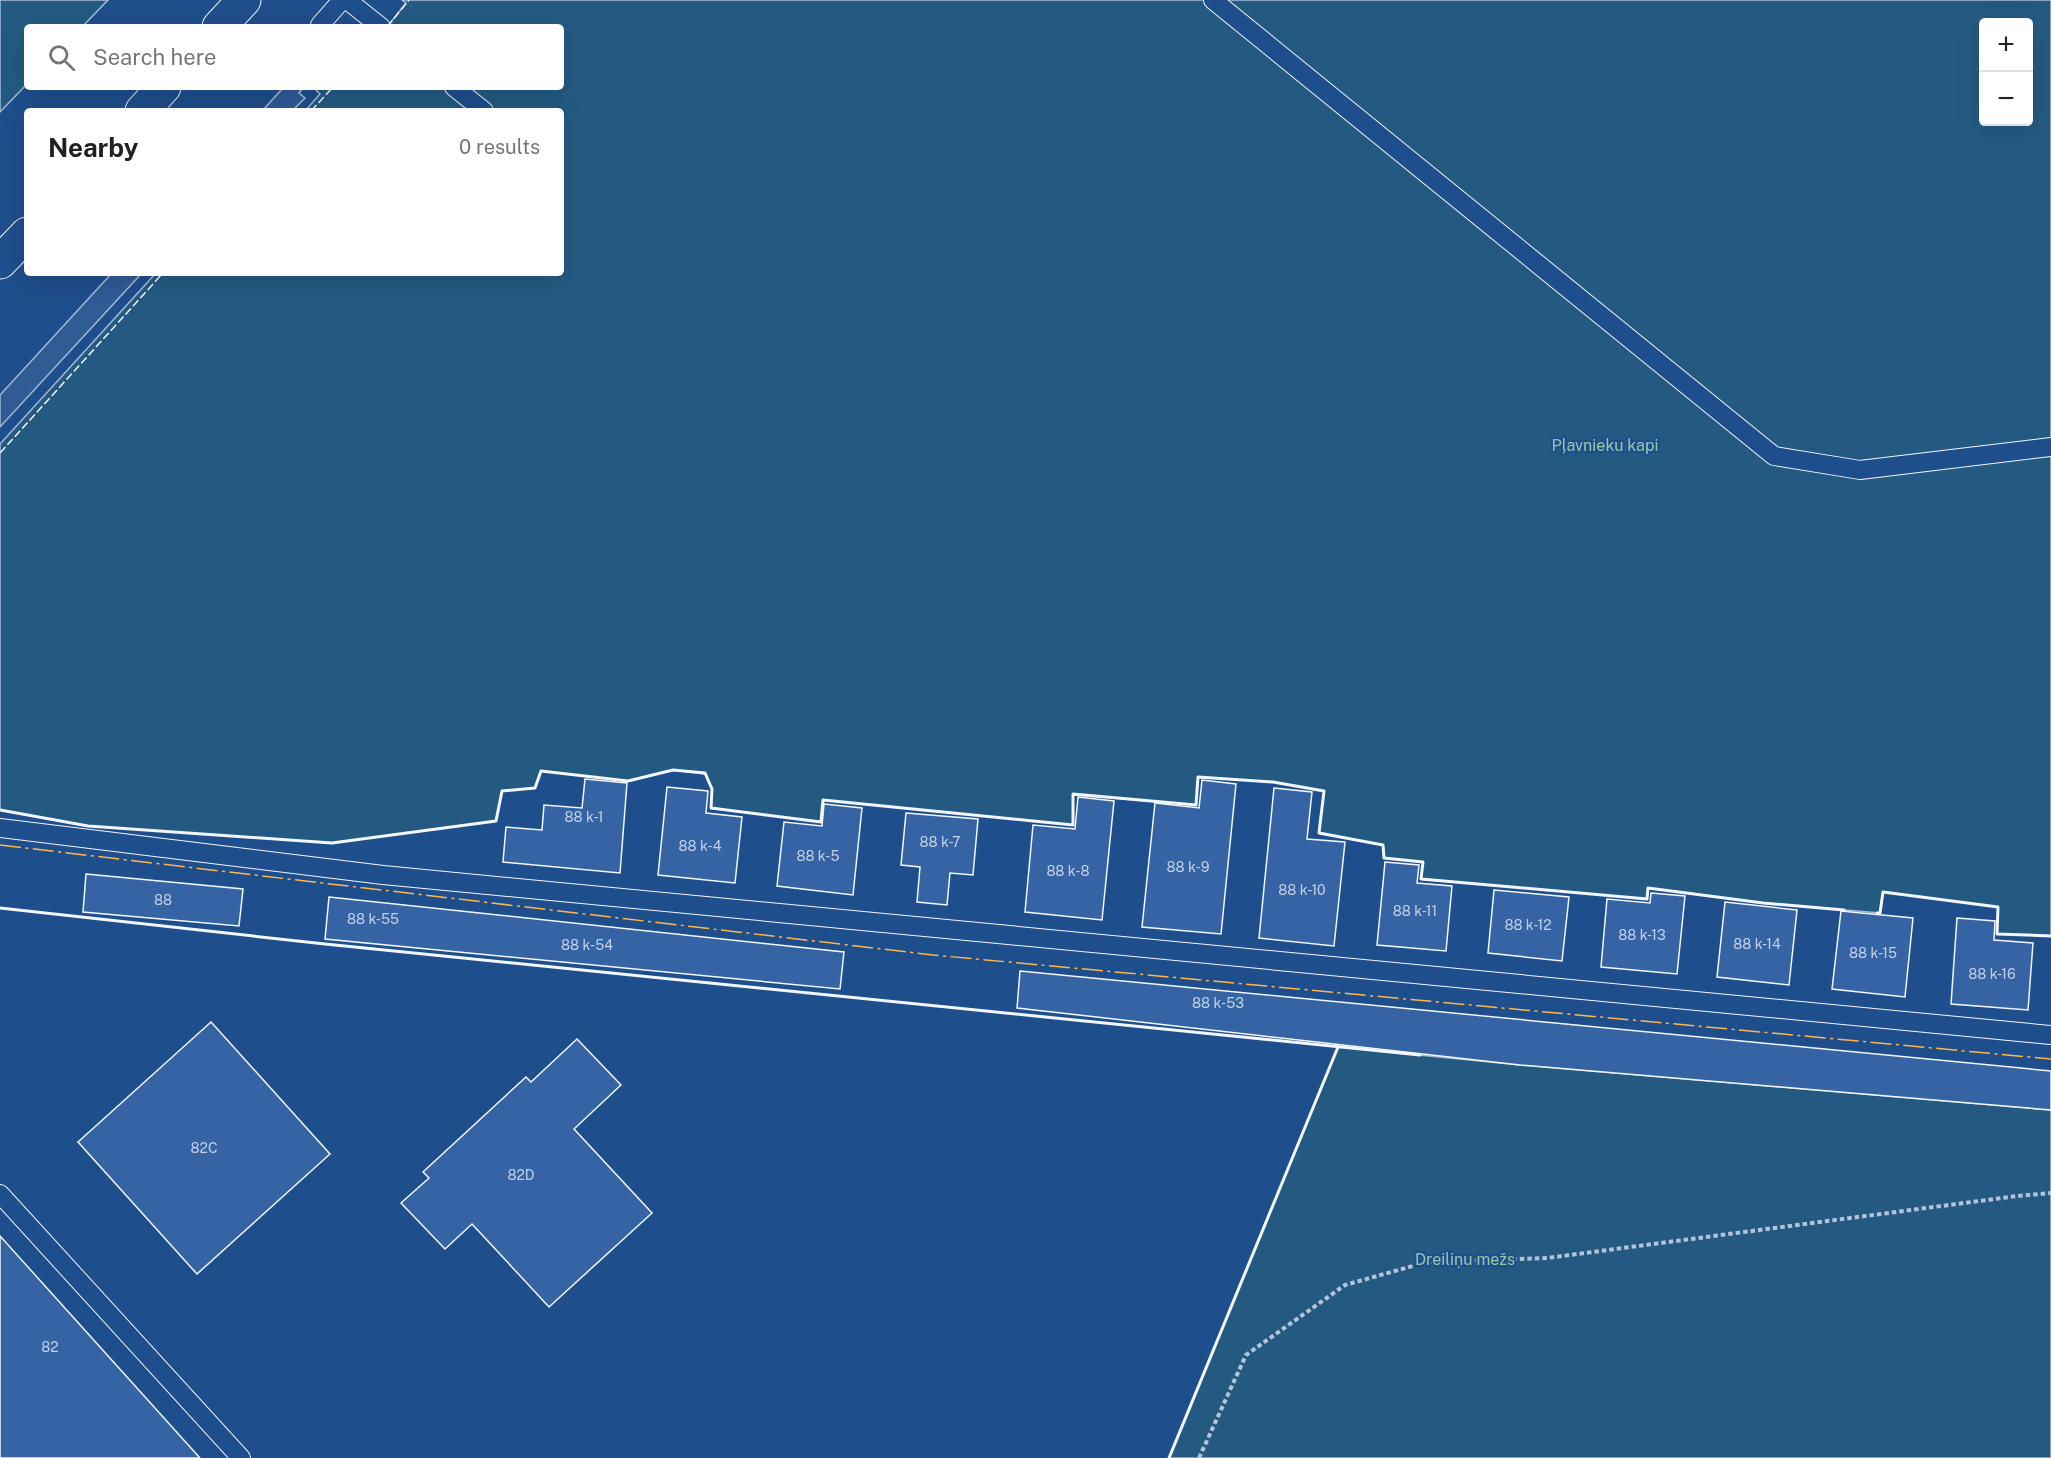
<!DOCTYPE html>
<html lang="en">
<head>
<meta charset="utf-8">
<style>
	:root { --surface:#fff; --page:#f2f2f2; --text:#202124; --muted:#757577; --line:#e0e0e0 }
	body { margin:0; font-family:"Public Sans",sans-serif; background:var(--page); color:var(--text) }
	.controls { position:absolute; right:18px; top:18px; display:grid; overflow:hidden; border-radius:6px; box-shadow:0 6px 24px #0002 }
	.controls button { width:54px; height:54px; display:grid; place-items:center; padding:0; border:0; border-bottom:2px solid var(--line); background:var(--surface); color:var(--text); font:30px sans-serif }
	.list { margin:0; padding:0; list-style:none }
	h2 { display:flex; justify-content:space-between; align-items:center; height:78px; margin:0; padding:0 24px; font-size:26px }
	h2 small { font-size:20px; font-weight:400; color:var(--muted) }
	.icon { flex:none; width:33px; height:33px; fill:none; stroke:currentColor; stroke-width:2; stroke-linecap:round; stroke-linejoin:round }
	.map { position:relative; flex:none; width:2051px; height:1458px; overflow:hidden }
	.search { position:absolute; background:var(--surface); box-shadow:0 6px 24px #0002; left:24px; top:24px; width:540px; height:66px; display:flex; align-items:center; gap:15px; box-sizing:border-box; padding:0 21px; border-radius:6px; color:var(--muted); font-size:22px }
	.panel { position:absolute; background:var(--surface); box-shadow:0 6px 24px #0002; left:24px; top:108px; width:540px; height:168px; border-radius:6px }
	.map>svg:first-child { display:block }
	.green { fill:#245a82; stroke:#a8bbd7; stroke-width:1.5; fill-rule:evenodd }
	.parking { fill:#305b95; stroke:#a8bbd7; stroke-width:1.5 }
	.building { fill:#3563a3; stroke:#f2f6ff; stroke-width:1.5 }
	.lines { fill:none; stroke-linecap:round; stroke-linejoin:round }
	.service-casing { stroke:#f2f6ff; stroke-width:20 }
	.primary-casing { stroke:#f2f6ff; stroke-width:35 }
	.path { stroke:#b3c4dc; stroke-width:4; stroke-dasharray:4.5 3; stroke-linecap:butt }
	.service { stroke:#1f4e8c; stroke-width:18 }
	.primary { stroke:#1f4e8c; stroke-width:33 }
	.fence { stroke:#f2f6ff; stroke-width:1.5; stroke-dasharray:8 3; stroke-linecap:butt }
	.wall { stroke:#f2f6ff; stroke-width:3 }
	.power { stroke:#ffb74d; stroke-width:1.5; stroke-dasharray:21 4.5 3 4.5; stroke-linecap:butt }
	.labels { text-anchor:middle; stroke-width:4.5; stroke-linejoin:round; paint-order:stroke }
	.number-label { font-size:14px; fill:#c3d1e8 }
	.park-label { font-size:16px; fill:#97c8a6; stroke:#1f4e8c }
</style>
</head>
<body>
<div class="map">
<svg width="2051" height="1458" viewBox="0 0 2051 1458">
	<rect width="100%" height="100%" fill="#1f4e8c"/>
	<!-- green -->
	<path class="green" d="M0,0H108L82,27H27V84L0,112Z
		M402,0H2051V936L1997,934L1998,907L1883,892L1880,913L1763,903L1648,888L1647,899L1421,879L1423,862L1384,858L1383,845L1319,833L1324,791L1273,782L1198,777L1196,805L1073,795V825L823,800L821,822L711,808L712,789L705,774L673,770L628,781L541,771L535,788L502,791L496,821L332,843L88,826L0,810V444L156,273H561V111H305L320,94L315,89L317,87H561V27H387L406,3ZM1984,22H2028V122H1984Z
		M1338,1047L1520,1065L2051,1110V1458H1169Z"/>
	<!-- parking -->
	<path class="parking" d="M284,87H304L299,93L305,98L292,111H262Z
		M112,273H142L0,427V395Z"/>
	<!-- building -->
	<path class="building" d="M585,779L627,783L620,873L503,862L506,827L542,830L544,805L582,808Z
		M1202,780L1236,784L1221,934L1142,927L1155,803L1199,808Z
		M667,787L708,791L706,813L742,817L735,883L658,875Z
		M1274,788L1312,792L1307,839L1345,842L1334,946L1259,938Z
		M1078,797L1114,801L1102,920L1025,912L1033,825L1075,829Z
		M824,804L862,808L853,895L777,886L784,822L822,826Z
		M906,813L978,819L973,875L950,873L947,905L917,902L920,867L901,865Z
		M1385,862L1419,865L1417,883L1452,886L1446,951L1377,945Z
		M86,874L243,889L239,926L83,912Z
		M1494,890L1569,897L1562,961L1488,953Z
		M1651,893L1685,896L1677,974L1601,967L1607,899L1650,903Z
		M329,897L844,952L840,989L325,939Z
		M1725,902L1797,910L1789,985L1717,977Z
		M1841,911L1913,918L1905,997L1832,989Z
		M1957,918L1995,921L1994,940L2033,943L2028,1010L1951,1004Z
		M1020,971L2051,1071V1110L1520,1065L1017,1008Z
		M211,1022L330,1154L197,1274L78,1142Z
		M577,1039L621,1085L574,1129L652,1213L549,1307L472,1224L445,1249L401,1203L429,1178L423,1172L526,1077L531,1082Z
		M0,1236L200,1458H0Z"/>
	<g class="lines">
		<!-- service casing -->
		<g class="service-casing">
			<path id="service" d="M347,0L381,27
				M1213,0L1774,456L1860,470L2051,447
				M320,25L342,0
				M454,87L484,111
				M0,828L383,875L2051,1035
				M0,1194L241,1458"/>
		</g>
		<!-- primary casing -->
		<g class="primary-casing">
			<path id="primary" d="M219,27L244,0
				M142,111L164,87
				M0,262L27,234"/>
		</g>
		<!-- path -->
		<path class="path" d="M1199,1458L1246,1355L1345,1285L1427,1262L1547,1258L2017,1196L2051,1193"/>
		<!-- service -->
		<use href="#service" class="service"/>
		<!-- primary -->
		<use href="#primary" class="primary"/>
		<!-- fence -->
		<path class="fence" d="M387,27L409,0
			M311,111L333,87
			M0,453L163,273"/>
		<!-- wall -->
		<path class="wall" d="M0,810L88,826L332,843L496,821L502,791L535,788L541,771L628,781L673,770L705,773L712,789L711,808L821,822L823,800L1073,825V794L1196,805L1198,777L1273,782L1324,791L1319,833L1383,845L1384,858L1423,862L1421,879L1647,899L1648,888L1763,903L1844,910
			M0,908L325,944L1420,1055
			M1877,913H1880L1883,892L1998,907L1997,934L2051,936
			M1169,1458L1338,1047"/>
		<!-- power -->
		<path class="power" d="M0,845L933,955L2051,1059"/>
	</g>
	<g class="labels">
		<!-- number labels -->
		<g class="number-label">
			<text x="584" y="822">88 k-1</text>
			<text x="940" y="847">88 k-7</text>
			<text x="700" y="851">88 k-4</text>
			<text x="818" y="861">88 k-5</text>
			<text x="1188" y="872">88 k-9</text>
			<text x="1068" y="876">88 k-8</text>
			<text x="1302" y="895">88 k-10</text>
			<text x="163" y="905">88</text>
			<text x="1415" y="916">88 k-11</text>
			<text x="373" y="924">88 k-55</text>
			<text x="1528" y="930">88 k-12</text>
			<text x="1642" y="940">88 k-13</text>
			<text x="1757" y="949">88 k-14</text>
			<text x="587" y="950">88 k-54</text>
			<text x="1873" y="958">88 k-15</text>
			<text x="1992" y="979">88 k-16</text>
			<text x="1218" y="1008">88 k-53</text>
			<text x="204" y="1153">82C</text>
			<text x="521" y="1180">82D</text>
			<text x="50" y="1352">82</text>
		</g>
		<!-- park labels -->
		<g class="park-label">
			<text x="1605" y="451">Pļavnieku kapi</text>
			<text x="1465" y="1265">Dreiliņu mežs</text>
		</g>
	</g>
</svg>
<div class="controls">
<button>+</button>
<button>−</button>
</div>
<div class="search"><svg class="icon" aria-label="search" viewBox="0 0 24 24"><circle cx="10" cy="10" r="6"/><path d="M15 15l6 6"/></svg>Search here</div>
<section class="panel">
<h2>Nearby<small>0 results</small></h2>
<ul class="list">
</ul>
</section>
</div>
</body>
</html>
